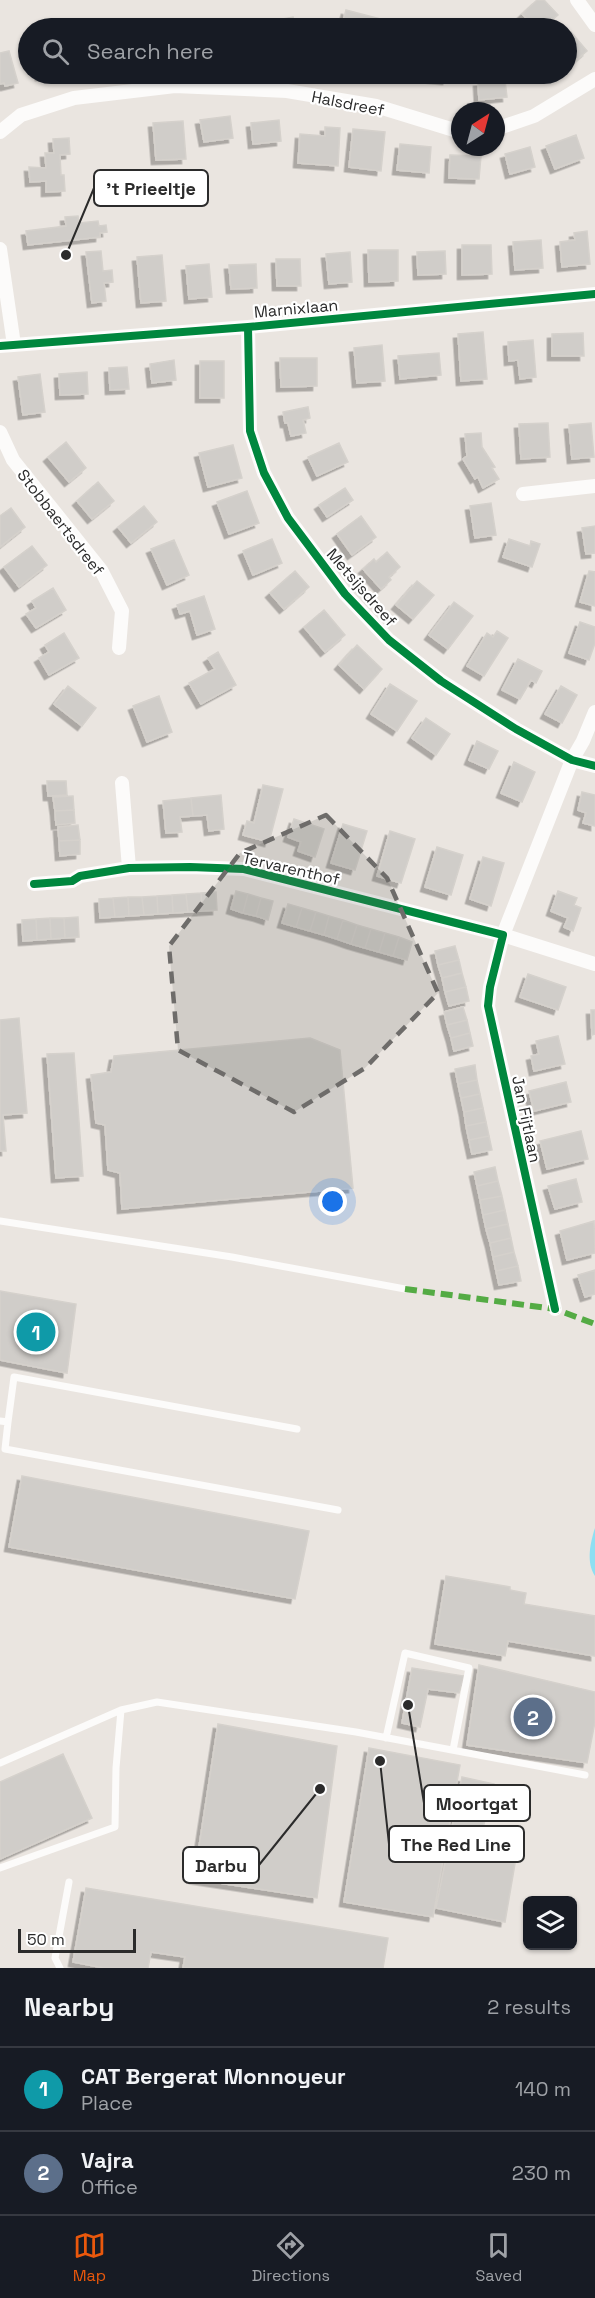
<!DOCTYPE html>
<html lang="en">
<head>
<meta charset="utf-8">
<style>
	:root { --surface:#171b24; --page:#242831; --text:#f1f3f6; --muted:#9ea1a6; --line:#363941; --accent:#ea580c }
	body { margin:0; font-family:"Space Grotesk",sans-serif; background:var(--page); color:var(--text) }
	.controls { position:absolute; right:18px; bottom:18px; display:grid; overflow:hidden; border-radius:9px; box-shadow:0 2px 4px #0004 }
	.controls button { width:54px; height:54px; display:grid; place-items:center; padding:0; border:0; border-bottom:2px solid var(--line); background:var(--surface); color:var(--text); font:30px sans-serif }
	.compass { position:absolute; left:451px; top:102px; width:54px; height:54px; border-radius:50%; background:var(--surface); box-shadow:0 2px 4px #0004; rotate:36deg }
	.scale { position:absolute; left:18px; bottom:15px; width:118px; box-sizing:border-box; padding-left:6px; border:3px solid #2b2b2b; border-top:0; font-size:16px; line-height:21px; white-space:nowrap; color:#2b2b2b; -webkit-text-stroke:4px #fff; paint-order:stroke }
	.you { position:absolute; left:333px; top:1202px; width:21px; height:21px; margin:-15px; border:4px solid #fff; border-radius:50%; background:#1a73e8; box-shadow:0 0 0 9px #1a73e833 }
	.badge { display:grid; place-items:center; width:39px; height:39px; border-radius:50%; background:var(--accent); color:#fff; font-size:20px; font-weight:700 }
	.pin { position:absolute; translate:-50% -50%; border:3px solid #fff; box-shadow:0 2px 6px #0006 }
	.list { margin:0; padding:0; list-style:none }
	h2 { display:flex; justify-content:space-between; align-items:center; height:78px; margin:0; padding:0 24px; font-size:26px }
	h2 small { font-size:20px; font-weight:400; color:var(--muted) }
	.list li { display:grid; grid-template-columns:39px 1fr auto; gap:18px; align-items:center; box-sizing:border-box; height:84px; padding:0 24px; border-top:2px solid var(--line) }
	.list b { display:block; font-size:22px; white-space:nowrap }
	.list p { margin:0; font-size:20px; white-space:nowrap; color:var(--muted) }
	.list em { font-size:20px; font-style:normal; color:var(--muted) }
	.icon { flex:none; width:33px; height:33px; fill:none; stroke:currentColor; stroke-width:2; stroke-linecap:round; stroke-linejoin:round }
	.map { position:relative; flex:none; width:595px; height:1968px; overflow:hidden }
	.search { position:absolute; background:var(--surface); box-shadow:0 2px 4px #0004; left:18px; right:18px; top:18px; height:66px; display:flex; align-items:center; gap:15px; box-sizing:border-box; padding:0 21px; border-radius:33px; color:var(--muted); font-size:22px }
	.sheet { height:246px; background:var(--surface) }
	nav { display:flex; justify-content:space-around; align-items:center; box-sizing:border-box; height:84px; border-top:2px solid var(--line); background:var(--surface); font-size:16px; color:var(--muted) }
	nav a { display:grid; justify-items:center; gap:3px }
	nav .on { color:var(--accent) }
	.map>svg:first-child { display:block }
	.water { fill:#8edff2 }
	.building { fill:#d0cdc9; stroke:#d5d1cc; stroke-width:1.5; filter:url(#shadow) }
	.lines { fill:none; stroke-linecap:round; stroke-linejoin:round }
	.lane { stroke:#fcfbfa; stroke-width:7 }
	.street { stroke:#fcfbfa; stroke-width:14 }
	.quiet { stroke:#54ab44; stroke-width:6; stroke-dasharray:12 6; stroke-linecap:butt }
	.cycleway-casing { stroke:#fff; stroke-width:11 }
	.cycleway { stroke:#00873e; stroke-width:8 }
	.marked { fill:#6e6c6a; fill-opacity:0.2; stroke:#6e6c6a; stroke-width:4.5; stroke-dasharray:12 8; stroke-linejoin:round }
	.labels { text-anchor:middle; stroke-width:4.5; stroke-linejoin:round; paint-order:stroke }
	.street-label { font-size:16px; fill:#2b2b2b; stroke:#fff }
	.leader { fill:none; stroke:#2b2b2b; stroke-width:2 }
	.callout-dot { fill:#2b2b2b; stroke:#fff; stroke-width:2 }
	.callout { fill:#fff; stroke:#2b2b2b; stroke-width:2 }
	.callout-label { font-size:18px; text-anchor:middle; font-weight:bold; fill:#2b2b2b }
</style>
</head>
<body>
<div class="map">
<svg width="595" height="1968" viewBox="0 0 595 1968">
	<defs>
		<filter id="shadow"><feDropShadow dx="-4.5" dy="4.5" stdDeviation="0" flood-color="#0004"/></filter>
	</defs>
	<rect width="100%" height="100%" fill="#eae5e0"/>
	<!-- water -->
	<path class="water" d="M595,1528V1576C586,1563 590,1543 595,1528Z"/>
	<!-- building -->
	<path class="building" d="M537,0H544L558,15L543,28H536L522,14Z
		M346,10L396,23L394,28H341Z
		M293,17L295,28H284L282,19Z
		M196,20L198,28H173L172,26Z
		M106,24V28H82V27Z
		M571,32L587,51L566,69V36Z
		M9,51L18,83L5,86L4,83L0,84V53Z
		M40,74H67L40,76Z
		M429,74H448L447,80L428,78Z
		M505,80L507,97L479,100L478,82Z
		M230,116L233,138L204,142L200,120Z
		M279,120L281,141L253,144L251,123Z
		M183,121L186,159L156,160L153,123Z
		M325,127L340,128L338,166L298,163L300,134L325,136Z
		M353,129L385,132L381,171L349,167Z
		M576,135L584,158L555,169L546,146Z
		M69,138L70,154L60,155L61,175H64L65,191L46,192V181L30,182L29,167L46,168L45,153H54L53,139Z
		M400,144L431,147L429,173L397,170Z
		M530,147L535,167L510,174L505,154Z
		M450,155L481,156L479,179L449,178Z
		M78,216L79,223L98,221L99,226L106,225L107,232L100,233V237L28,245L26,231L66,226L65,217Z
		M587,231L590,264L562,267L560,242L575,240L574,233Z
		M541,240L543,268L515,270L513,242Z
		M462,245H491L492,274L462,275Z
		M368,250H398V281L369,282Z
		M101,251L103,271L112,270L113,282L104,283L106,301L92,303L86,252Z
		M445,251L446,274L418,275L417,252Z
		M350,252L352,282L329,284L326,254Z
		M162,255L166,301L141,303L137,257Z
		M276,259H300L301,286H277Z
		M209,264L212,297L189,299L186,266Z
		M256,264L257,288L231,289L229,265Z
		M483,332L487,379L461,381L458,334Z
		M583,333L584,356H552V334Z
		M533,340L536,377L520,379L518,360L509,361L508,342Z
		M382,345L385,381L357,383L354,348Z
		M439,353L441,375L400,379L398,356Z
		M280,358H317V386L281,387Z
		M174,360L176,380L152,383L150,364Z
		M200,361H224V398H200Z
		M127,367L129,389L110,390L109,368Z
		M87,372L88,394L60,395L59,374Z
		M40,374L45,412L23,415L18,377Z
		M308,407L310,418L303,420L306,433L291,436L288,423H285L283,412Z
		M548,423L550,457L521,459L519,424Z
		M591,423L594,457L572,459L569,425Z
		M481,433L482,447L495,467L492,468L499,479L483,488L478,477L475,479L463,459L467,456L465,434Z
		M66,442L86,468L69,482L48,457Z
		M339,443L348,462L317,476L308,457Z
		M233,445L242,478L208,487L199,453Z
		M98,482L114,501L92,519L77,501Z
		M345,488L353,500L327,517L319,505Z
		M247,491L259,523L229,534L217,502Z
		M491,503L496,535L475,538L470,506Z
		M144,506L157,522L131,543L118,527Z
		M11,508L25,527L0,547V516Z
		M361,516L376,537L352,555L337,534Z
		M595,526V553L586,554L582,528Z
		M272,539L282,563L253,575L243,551Z
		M509,539L530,546L531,541L540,544L532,567L503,557Z
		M174,540L189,575L167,585L151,549Z
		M32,546L47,565L19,587L4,567Z
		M387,552L400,567L389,577L391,580L381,589L363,569L374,559L376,562Z
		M295,571L309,587L284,609L270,593Z
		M589,571L595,572V606L580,602Z
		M417,581L434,595L413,619L396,605Z
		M53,588L66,610L36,628L26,614L36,608L32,601Z
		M204,596L215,629L197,635L190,611L180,614L177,605Z
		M454,602L473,616L448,649L429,635Z
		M324,610L345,635L325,652L304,627Z
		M580,622L595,627V643L589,660L569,653Z
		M497,631L508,638L484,676L467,666L487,633L493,637Z
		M64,633L79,658L49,675L39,658L49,652L45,645Z
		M357,645L382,669L364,689L339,665Z
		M218,652L236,685L201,704L189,683L215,669L208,658Z
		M518,659L542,671L536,683L531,680L520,699L502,690Z
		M390,684L417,701L397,731L371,714Z
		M68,686L96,708L82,726L54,704Z
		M561,686L577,695L562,723L545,714Z
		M159,696L172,732L147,742L133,706Z
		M426,718L450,734L436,755L412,738Z
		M477,741L498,751L489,769L469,760Z
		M514,762L535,772L522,802L501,793Z
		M47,781H66L67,795L48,796Z
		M263,785L283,789L269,842L243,835L247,821L254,823Z
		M582,792L595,795V826L583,823L586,813L578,810Z
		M221,795L224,829L209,831L207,815L193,816L191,798Z
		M73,796L74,810L55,811L53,797Z
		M191,798L193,816L180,817L182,832L166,833L163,801Z
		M74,810L75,823L56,825L55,811Z
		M294,819L324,829L315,857L298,851L301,842L288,837Z
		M343,824L367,831L355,870L331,863Z
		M78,825L80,840L59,841L58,827Z
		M390,831L415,839L401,883L377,876Z
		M80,840V854L60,856L59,841Z
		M437,847L463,855L451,895L425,887Z
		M483,857L504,863L491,906L470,899Z
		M236,891L248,894L243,913L231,909Z
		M558,891L577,898L574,905L581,908L573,931L564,927L568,918L551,911Z
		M216,892L217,910L202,911L201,893Z
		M201,893L202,911L188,912L186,894Z
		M186,894L188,912L173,913L172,895Z
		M248,894L261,898L256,916L243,913Z
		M172,895L173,913L158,914L157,896Z
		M157,896L158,914L144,915L142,897Z
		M128,897H142L144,915L129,916Z
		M128,897L129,916L115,917L113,898Z
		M113,898L115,917L100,918L99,899Z
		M261,898L273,901L268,920L256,916Z
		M288,904L302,908L296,927L282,923Z
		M302,908L316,912L310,931L296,927Z
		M316,912L329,916L324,935L310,931Z
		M329,916L343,920L337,939L324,935Z
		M78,917L79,937L65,938L64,918Z
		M50,918H64L65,938L51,939Z
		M50,918L51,939L37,940L36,919Z
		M36,919L37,940L23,941L22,920Z
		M343,920L357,925L351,944L337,939Z
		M357,925L371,929L365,948L351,944Z
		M371,929L385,933L379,952L365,948Z
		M385,933L399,937L393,956L379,952Z
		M399,937L412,942L407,960L393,956Z
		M455,946L459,960L438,965L435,951Z
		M459,960L462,973L442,978L438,965Z
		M462,973L466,987L445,992L442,978Z
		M528,974L566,987L558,1010L520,997Z
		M466,987L469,1001L449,1006L445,992Z
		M463,1007L467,1020L447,1025L444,1012Z
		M591,1010H595V1034L592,1035Z
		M19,1018L27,1113L3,1115L6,1151H0V1020Z
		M467,1020L470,1033L451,1038L447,1025Z
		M470,1033L473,1046L454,1051L451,1038Z
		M558,1036L565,1064L534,1071L531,1056L539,1054L536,1041Z
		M310,1038L340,1050L353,1188L122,1209L120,1173L108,1170L105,1125L96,1123L91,1075L111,1072L114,1056Z
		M74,1053L83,1176L56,1178L47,1054Z
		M475,1065L477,1080L458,1084L455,1069Z
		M477,1080L480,1094L461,1098L458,1084Z
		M566,1082L571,1102L534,1111L529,1091Z
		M480,1094L483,1108L464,1112L461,1098Z
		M483,1108L486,1122L466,1126L464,1112Z
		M486,1122L489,1136L469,1140L466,1126Z
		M581,1131L588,1159L547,1169L540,1141Z
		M489,1136L492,1150L472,1154L469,1140Z
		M495,1167L498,1181L477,1186L474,1172Z
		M576,1179L582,1202L555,1209L548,1186Z
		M498,1181L502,1196L480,1200L477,1186Z
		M502,1196L505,1210L483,1215L480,1200Z
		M505,1210L508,1224L486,1229L483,1215Z
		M594,1221L595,1253L567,1260L560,1231Z
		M508,1224L511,1238L490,1243L486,1229Z
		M511,1238L514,1252L493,1257L490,1243Z
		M514,1252L518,1266L496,1271L493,1257Z
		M518,1266L521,1281L499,1285L496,1271Z
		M595,1270V1294L585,1297L578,1275Z
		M0,1291L76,1304L67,1373L0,1360Z
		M22,1476L309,1531L295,1599L9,1547Z
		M446,1576L510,1587V1590L526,1593L524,1604L595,1616V1656L508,1641L505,1656L435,1644Z
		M479,1665L595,1692V1722L587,1763L467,1745Z
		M412,1668L464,1676L459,1693L428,1689L420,1727L402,1723Z
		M218,1724L337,1746L317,1898L194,1879Z
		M369,1748L460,1765L433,1917L344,1902Z
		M63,1754L92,1818L0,1859V1782Z
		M462,1777L494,1784L480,1840L518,1846L505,1922L436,1908Z
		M86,1888L388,1938L383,1968H183L185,1957L151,1952L148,1968H104L73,1962Z"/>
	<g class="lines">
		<!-- lane -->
		<path class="lane" d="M0,1221L232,1257L405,1289
			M0,1421L8,1422L5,1449L338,1510
			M8,1422L14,1377L297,1429
			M386,1738L405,1653L469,1668L453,1750
			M0,1763L121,1710L157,1702L356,1732L585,1775
			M0,1868L115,1827L116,1768L121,1710
			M60,1968L55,1958L69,1882"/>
		<!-- street -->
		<path class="street" d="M577,0L595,25
			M496,129L534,116L595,79
			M0,132L21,115L74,98L175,86L287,91L376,106L454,130H460
			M0,249L14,345
			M248,327L250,431L264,473L288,518L345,594L389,640L441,681L516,729L572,760L595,766
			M0,346L248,327L595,294
			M0,432L13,460L101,570L122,611L119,648
			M523,494L595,486
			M595,712L583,741L572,760L503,935L595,964
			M122,783L129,868
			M34,884L72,881L80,876L129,868L190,867L244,869L503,935L490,987L488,1006L555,1309"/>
		<!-- quiet -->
		<path class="quiet" d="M405,1289L555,1309L595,1324"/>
		<!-- cycleway casing -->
		<g class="cycleway-casing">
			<path id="cycleway" d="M248,327L250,431L264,473L288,518L345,594L389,640L441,681L516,729L572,760L595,766
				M0,346L248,327L595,294
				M34,884L72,881L80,876L129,868L190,867L244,869L503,935L490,987L488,1006L555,1309"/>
		</g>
		<!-- cycleway -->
		<use href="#cycleway" class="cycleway"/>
	</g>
	<!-- marked area -->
	<path class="marked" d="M326,815L387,878L438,993L365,1068L294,1112L178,1050L169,946L240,853Z"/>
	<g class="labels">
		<!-- street labels -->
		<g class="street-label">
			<text transform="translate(348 103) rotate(11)" y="6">Halsdreef</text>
			<text transform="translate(296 308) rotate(-5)" y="6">Marnixlaan</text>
			<text transform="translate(61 522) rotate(52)" y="6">Stobbaertsdreef</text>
			<text transform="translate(362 587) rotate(49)" y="6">Metsijsdreef</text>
			<text transform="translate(291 868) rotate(13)" y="6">Tervarenthof</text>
			<text transform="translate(527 1119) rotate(78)" y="6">Jan Fijtlaan</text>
		</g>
	</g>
	<!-- callouts -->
	<path class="leader" d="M66 255L94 188M408 1705L424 1803M380 1761L389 1844M320 1789L259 1865"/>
	<g class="callout-dot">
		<circle cx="66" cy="255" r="6"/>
		<circle cx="408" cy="1705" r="6"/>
		<circle cx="380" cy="1761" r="6"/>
		<circle cx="320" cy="1789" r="6"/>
	</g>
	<g class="callout">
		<rect x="94" y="170" width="114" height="36" rx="6"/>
		<rect x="424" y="1785" width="106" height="36" rx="6"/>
		<rect x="389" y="1826" width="135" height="36" rx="6"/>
		<rect x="183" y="1847" width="76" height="36" rx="6"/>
	</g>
	<g class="callout-label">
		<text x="151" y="195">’t Prieeltje</text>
		<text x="477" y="1810">Moortgat</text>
		<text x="456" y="1851">The Red Line</text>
		<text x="221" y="1872">Darbu</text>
	</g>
</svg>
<div class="controls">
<button><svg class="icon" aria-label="layers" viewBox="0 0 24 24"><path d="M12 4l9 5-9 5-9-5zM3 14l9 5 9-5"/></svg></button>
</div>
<svg class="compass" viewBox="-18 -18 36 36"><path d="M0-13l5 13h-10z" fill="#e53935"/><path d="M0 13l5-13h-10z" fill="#9ea1a6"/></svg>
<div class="scale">50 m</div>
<div class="you"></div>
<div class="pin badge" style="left:36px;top:1332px;background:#0f9aa8">1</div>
<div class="pin badge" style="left:533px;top:1717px;background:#5c6f8a">2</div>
<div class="search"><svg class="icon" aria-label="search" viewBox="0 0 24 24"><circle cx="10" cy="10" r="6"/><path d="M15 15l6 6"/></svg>Search here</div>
</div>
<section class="sheet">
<h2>Nearby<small>2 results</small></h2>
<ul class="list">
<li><span class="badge" style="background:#0f9aa8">1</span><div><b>CAT Bergerat Monnoyeur</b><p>Place</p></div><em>140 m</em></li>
<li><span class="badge" style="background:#5c6f8a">2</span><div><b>Vajra</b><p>Office</p></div><em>230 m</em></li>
</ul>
</section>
<nav>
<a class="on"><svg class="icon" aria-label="map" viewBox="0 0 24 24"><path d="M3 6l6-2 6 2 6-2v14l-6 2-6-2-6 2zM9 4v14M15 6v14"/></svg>Map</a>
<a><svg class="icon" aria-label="directions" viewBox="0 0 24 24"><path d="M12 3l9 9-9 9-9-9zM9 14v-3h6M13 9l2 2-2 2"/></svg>Directions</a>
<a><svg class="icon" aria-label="saved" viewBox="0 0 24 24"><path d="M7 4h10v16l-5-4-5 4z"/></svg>Saved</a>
</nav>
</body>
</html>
